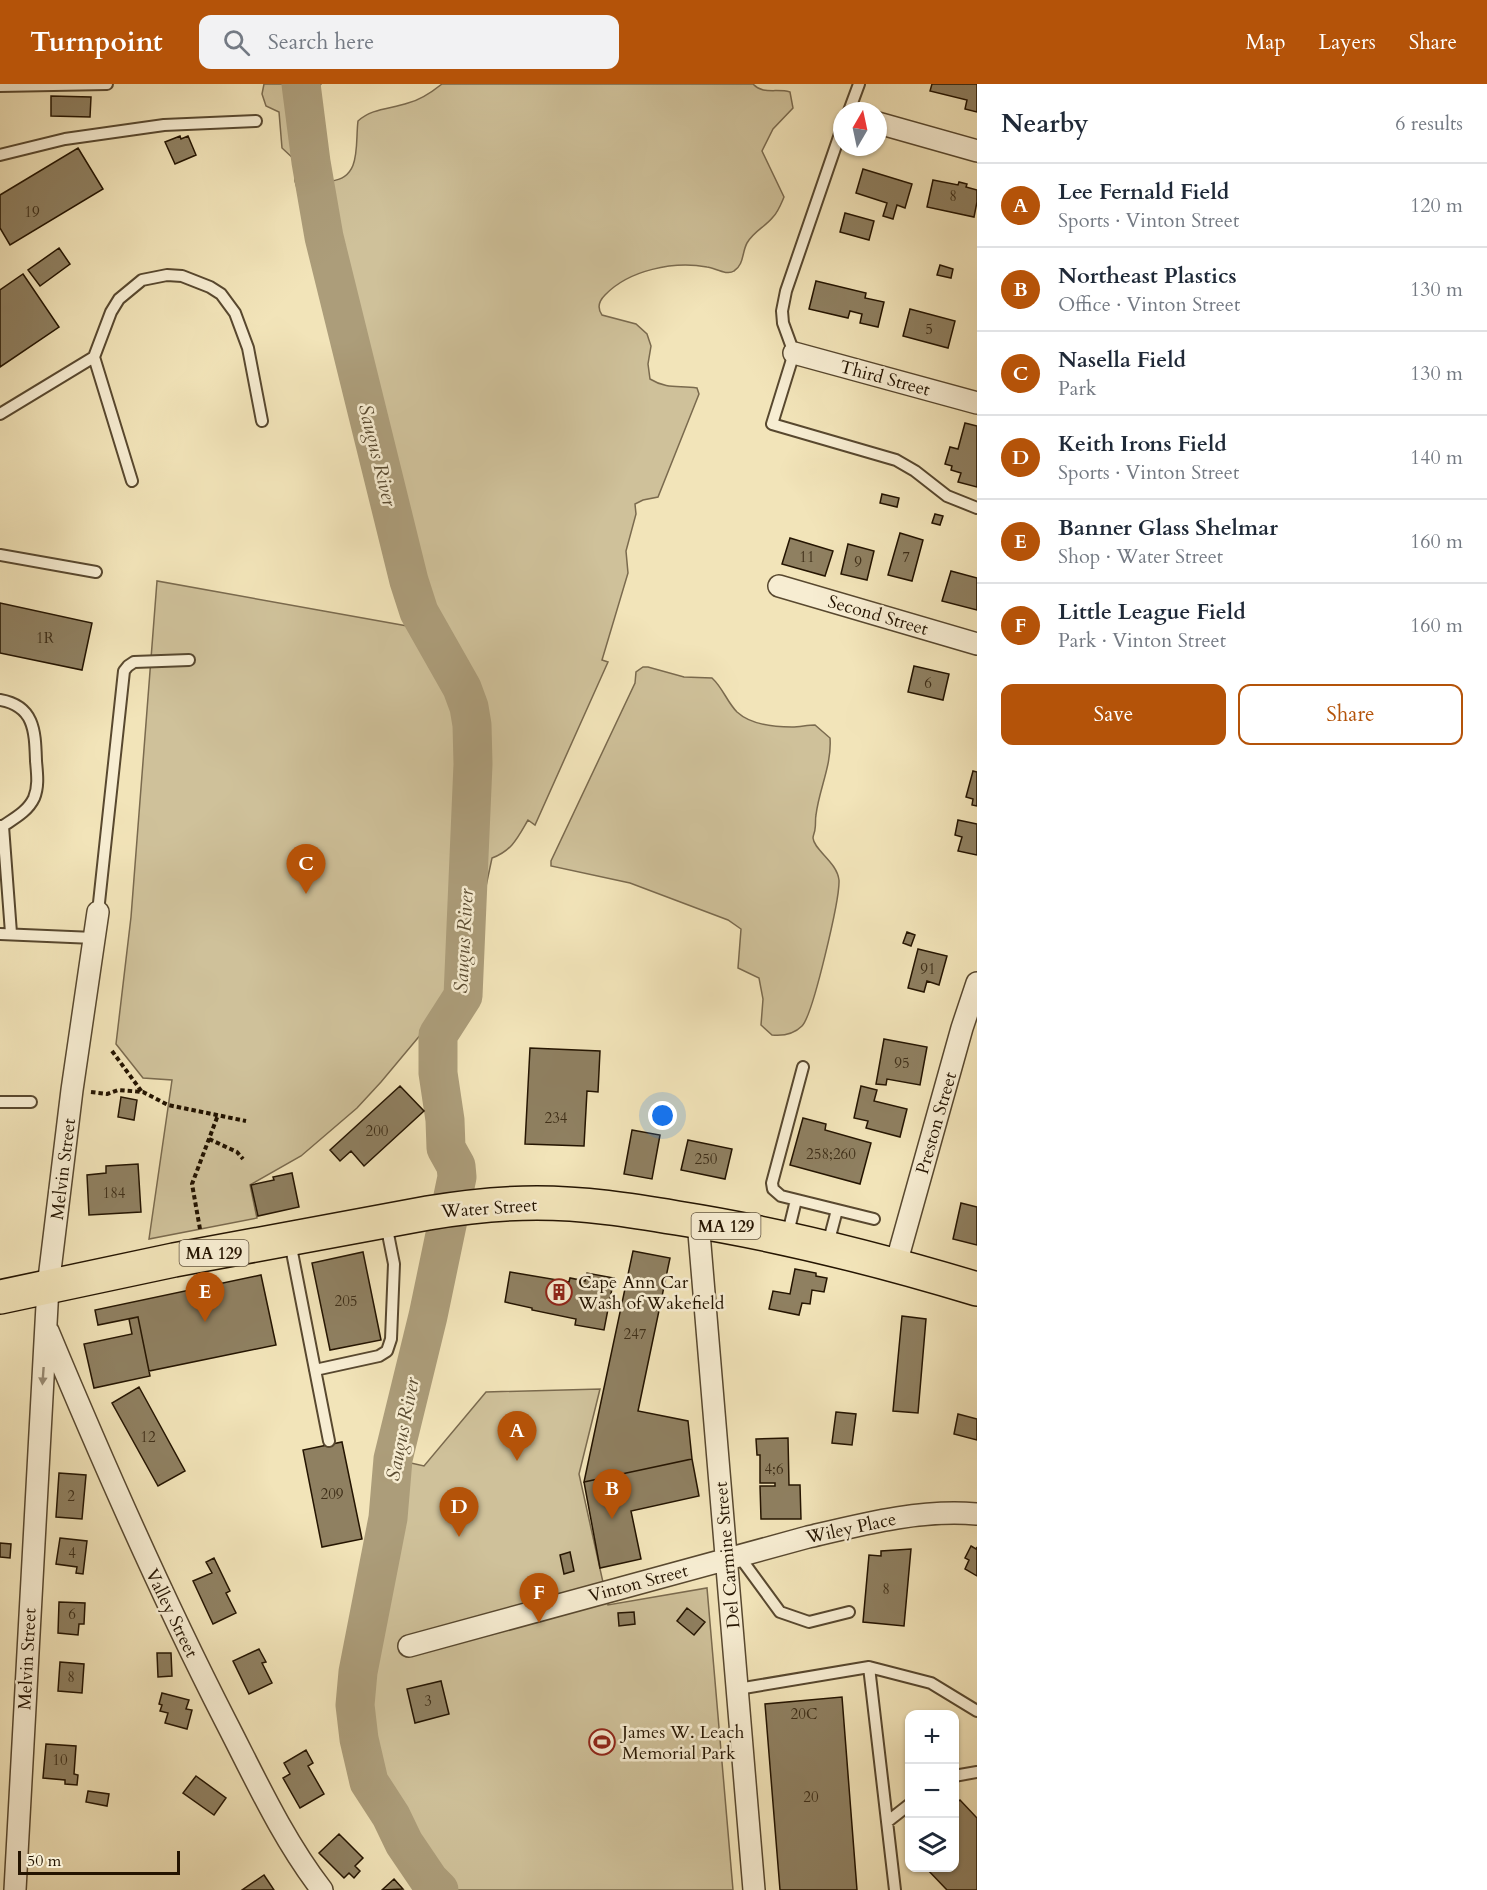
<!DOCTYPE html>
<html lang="en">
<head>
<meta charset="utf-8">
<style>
	:root { --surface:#fff; --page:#f2f2f3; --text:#1f2937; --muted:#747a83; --line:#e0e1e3; --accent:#b45309 }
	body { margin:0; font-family:Cardo,serif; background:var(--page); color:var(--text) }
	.controls { position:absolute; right:18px; bottom:18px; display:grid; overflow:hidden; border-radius:12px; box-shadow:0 2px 4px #0004 }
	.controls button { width:54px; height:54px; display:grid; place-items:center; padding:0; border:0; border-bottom:2px solid var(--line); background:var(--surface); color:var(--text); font:30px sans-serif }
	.compass { position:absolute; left:833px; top:18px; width:54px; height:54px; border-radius:50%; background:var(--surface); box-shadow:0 2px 4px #0004; rotate:9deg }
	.scale { position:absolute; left:18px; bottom:15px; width:162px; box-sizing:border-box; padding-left:6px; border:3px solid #241401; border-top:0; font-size:16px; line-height:21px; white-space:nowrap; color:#241401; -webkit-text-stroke:4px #f7edd2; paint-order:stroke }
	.you { position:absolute; left:663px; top:1032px; width:21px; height:21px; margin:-15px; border:4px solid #fff; border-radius:50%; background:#1a73e8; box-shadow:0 0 0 9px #1a73e833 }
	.badge { display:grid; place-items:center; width:39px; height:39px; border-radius:50%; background:var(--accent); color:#fff; font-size:20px; font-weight:700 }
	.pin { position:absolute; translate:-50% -50px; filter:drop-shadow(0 2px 3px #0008) }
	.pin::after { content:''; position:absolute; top:32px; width:21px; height:18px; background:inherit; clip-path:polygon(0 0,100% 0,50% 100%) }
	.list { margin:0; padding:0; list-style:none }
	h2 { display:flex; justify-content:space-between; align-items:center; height:78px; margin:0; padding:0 24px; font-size:26px }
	h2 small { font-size:20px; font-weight:400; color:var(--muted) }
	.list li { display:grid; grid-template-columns:39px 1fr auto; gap:18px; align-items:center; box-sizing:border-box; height:84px; padding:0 24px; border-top:2px solid var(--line) }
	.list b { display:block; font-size:22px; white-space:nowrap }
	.list p { margin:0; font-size:20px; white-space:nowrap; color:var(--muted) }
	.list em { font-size:20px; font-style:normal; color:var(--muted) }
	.actions { display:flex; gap:12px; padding:18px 24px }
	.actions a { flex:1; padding:14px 0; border:2px solid var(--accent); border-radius:12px; text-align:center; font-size:21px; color:var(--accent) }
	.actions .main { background:var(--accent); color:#fff }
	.icon { flex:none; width:33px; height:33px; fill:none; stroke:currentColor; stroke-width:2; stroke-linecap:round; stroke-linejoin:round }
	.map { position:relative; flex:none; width:977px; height:1806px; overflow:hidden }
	header { display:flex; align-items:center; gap:36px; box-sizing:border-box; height:84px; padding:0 30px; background:var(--accent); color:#fff }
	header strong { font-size:28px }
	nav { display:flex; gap:33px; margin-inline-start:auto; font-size:21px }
	.search { width:420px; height:54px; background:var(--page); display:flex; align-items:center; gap:15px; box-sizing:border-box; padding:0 21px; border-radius:12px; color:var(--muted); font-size:22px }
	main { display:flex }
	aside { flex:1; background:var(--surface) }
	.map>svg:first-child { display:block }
	.green { fill:#cfc19a; stroke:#7a6a4e; stroke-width:1.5 }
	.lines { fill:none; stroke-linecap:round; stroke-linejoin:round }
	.river { stroke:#ac9d7a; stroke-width:39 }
	.building { fill:#8f8061; stroke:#241401; stroke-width:1.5 }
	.service-casing { stroke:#58482f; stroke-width:14 }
	.minor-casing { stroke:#58482f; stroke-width:24 }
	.primary-casing { stroke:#241401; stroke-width:36 }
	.path { stroke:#241401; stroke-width:4; stroke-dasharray:4.5 3; stroke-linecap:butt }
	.service { stroke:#f7edd2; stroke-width:10 }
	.minor { stroke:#f7edd2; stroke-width:21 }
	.primary { stroke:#f2e4b9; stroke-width:33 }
	.oneway { fill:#988b74 }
	.labels { text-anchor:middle; stroke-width:5; stroke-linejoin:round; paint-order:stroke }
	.number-label { font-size:15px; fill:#3f2f19 }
	.shield { fill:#f7edd2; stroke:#635540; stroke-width:1.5 }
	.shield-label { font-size:16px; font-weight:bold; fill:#241401 }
	.street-label { font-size:18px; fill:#241401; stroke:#f7edd2 }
	.poi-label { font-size:18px; fill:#241401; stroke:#f7edd2; text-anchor:start }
	.water-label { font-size:20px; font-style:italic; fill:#5a4b31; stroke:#f7edd2 }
</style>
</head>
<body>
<header>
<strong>Turnpoint</strong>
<div class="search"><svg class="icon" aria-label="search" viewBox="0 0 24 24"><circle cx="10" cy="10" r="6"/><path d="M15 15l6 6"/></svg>Search here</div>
<nav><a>Map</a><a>Layers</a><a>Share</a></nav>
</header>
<main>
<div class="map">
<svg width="977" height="1806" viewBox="0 0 977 1806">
	<rect width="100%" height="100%" fill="#f2e4b9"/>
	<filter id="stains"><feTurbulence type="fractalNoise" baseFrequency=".00333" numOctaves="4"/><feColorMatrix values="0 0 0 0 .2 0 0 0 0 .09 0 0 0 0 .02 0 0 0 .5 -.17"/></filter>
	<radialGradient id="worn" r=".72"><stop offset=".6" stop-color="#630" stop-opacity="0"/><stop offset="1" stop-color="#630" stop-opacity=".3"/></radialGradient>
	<!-- green -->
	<path class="green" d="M264,0H321L314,7L311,23C326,44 320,70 326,94L331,97C362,94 355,60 358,37C372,24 391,25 408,19C421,16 432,8 442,0H753C763,11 777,4 790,8L793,24L773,45L762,67L784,113C781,120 778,128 773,133C765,143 754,147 747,159C742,168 744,181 734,187C727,192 715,184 707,183C673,177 629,186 605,211C599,217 597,224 602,231L636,240L647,250L651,262L648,280L650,295C668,306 679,301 697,304L699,310L658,413L643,416L635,420L636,430L626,467L628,489L602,576L608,578L535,741L528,736C518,753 512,767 492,774L485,807L478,814L469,881L427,943L381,998L357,1024L301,1072L250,1101L257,1134L149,1155L172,996L143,994L116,960L131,833L157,497L413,543L407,526L381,402L295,97L296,77L282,64L279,28L266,22L262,10Z
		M643,583H648L684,593L712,594C723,604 727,618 737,628C751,641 774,643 792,643C800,643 807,641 815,641L830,654C832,681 819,705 816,731C815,735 816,740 815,745C815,748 813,751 813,754C814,766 837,778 839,796C840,814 813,931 802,942C794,950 782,952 772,951L761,941L763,915L759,894L738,884L741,845L728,836L630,799L551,782V777L635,599L636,588Z
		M600,1305L579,1390L608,1521L707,1504L733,1806H439L429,1796L404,1759L391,1732L369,1698L356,1638L355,1621L358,1588L388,1434L393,1375L424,1382L486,1308Z"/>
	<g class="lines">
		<!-- river -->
		<path class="river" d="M301,0L311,78L324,153L409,497L419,528L462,604L469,623L472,641L473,680L463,912L438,951V989L445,1036L446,1064L456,1082L457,1093L428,1232L393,1375L388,1434L358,1588L355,1621L359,1655L369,1698L391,1732L404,1759L429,1796L439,1806"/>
	</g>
	<!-- building -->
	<path class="building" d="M932,0H977V28L965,25L967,16L930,7Z
		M51,12L91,13L90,33L51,32Z
		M180,52L181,55L188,52L196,71L175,80L165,58Z
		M78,64L103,105L10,161L0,144V111Z
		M863,85L912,100L905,124L897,121L893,135L883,132L887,119L856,109Z
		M933,96L958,101L959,98L967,100L966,103L977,106V118L974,133L927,123Z
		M845,129L874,137L869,156L840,148Z
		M59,164L70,180L40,202L28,186Z
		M940,181L953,185L951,194L937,191Z
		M23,190L59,243L0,283V206Z
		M816,197L866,209L865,214L884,218L878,243L860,239L862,230L850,227L848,234L809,225Z
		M910,225L955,237L948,264L903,252Z
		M965,339L977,342V403L958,398L961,389L951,386L952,382L945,380L950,363L958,365Z
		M882,410L899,414L897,423L880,419Z
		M935,430L943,432L940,441L932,439Z
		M900,449L923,456L912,497L888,491Z
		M790,454L833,467L825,492L782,480Z
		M848,460L874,467L867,496L841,490Z
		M951,487L977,494V526L942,517Z
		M0,519L92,539L82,586L0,569Z
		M914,582L949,590L943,616L908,608Z
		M973,687L977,688V722L972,721L973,715L966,713Z
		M958,736L977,740V771L958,767L962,753L955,751Z
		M907,848L915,851L911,862L903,859Z
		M918,865L947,872L939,901L927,897L924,908L908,904Z
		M884,955L927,963L920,1001L887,995L886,1001L876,1000Z
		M530,964L600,967L598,1008L587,1007L584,1062L525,1060Z
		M400,1002L424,1027L364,1082L351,1067L340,1077L330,1066Z
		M861,1002L877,1006L874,1017L907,1025L900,1053L866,1044L868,1037L854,1034Z
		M121,1013L137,1016L134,1036L118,1033Z
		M803,1034L826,1040L825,1046L871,1059L860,1100L790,1081Z
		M632,1046L660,1051L652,1095L624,1090Z
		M688,1056L732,1065L725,1095L681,1086Z
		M138,1080L141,1128L89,1131L87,1091L106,1089V1082Z
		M292,1089L299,1123L258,1132L251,1101L274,1096L273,1093Z
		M961,1119L977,1123V1161L953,1155Z
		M633,1167L670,1174L638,1327L688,1337L692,1375L584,1398Z
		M363,1168L381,1256L330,1266L312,1179Z
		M795,1185L816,1189V1192L827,1194L824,1208L812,1206L810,1220L802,1219L799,1231L769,1225L773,1207L790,1210Z
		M510,1188L569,1198L570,1194L585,1197L587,1189L614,1194L604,1246L575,1241L576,1235L532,1226V1224L505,1218Z
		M261,1191L276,1261L149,1287L138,1233L98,1241L95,1226Z
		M902,1232L926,1235L918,1329L893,1327Z
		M138,1233L150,1292L94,1304L84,1260L132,1250L129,1235Z
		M139,1303L185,1387L158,1402L112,1319Z
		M836,1328L856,1330L852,1361L832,1359Z
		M958,1330L977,1335V1356L954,1350Z
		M788,1354L789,1401H800L801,1435H761L760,1402H775V1399H760V1371H757L756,1355Z
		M342,1358L362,1455L322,1463L303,1366Z
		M692,1375L699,1412L631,1427L641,1475L600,1484L584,1398Z
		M59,1389L86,1391L82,1435L56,1433Z
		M60,1454L87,1457L83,1490L76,1489L77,1483L56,1480Z
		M0,1459L11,1460L10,1474L0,1473Z
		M971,1462L976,1465L977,1463V1492L965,1485L969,1476L965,1474Z
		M911,1465L904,1542L863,1538L869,1471L881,1472V1467Z
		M570,1468L574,1487L564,1490L560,1471Z
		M214,1474L230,1507L226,1509L236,1529L213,1540L193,1497L212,1489L206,1478Z
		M59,1518L85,1519L84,1540H79L78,1551L58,1549Z
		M687,1524L705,1538L694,1551L677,1537Z
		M634,1528L635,1540L619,1542L618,1529Z
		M259,1565L266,1578L262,1579L272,1599L249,1610L233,1577Z
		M157,1569H171L172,1592L158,1593Z
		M60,1578L84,1580L82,1609L58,1607Z
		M441,1597L449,1630L415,1639L407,1605Z
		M162,1609L189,1616L186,1625L192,1626L187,1645L165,1639L168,1629L160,1627L162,1621L159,1620Z
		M842,1613L857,1806H780L765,1620Z
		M46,1660L76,1662L74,1690L78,1691L77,1701L65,1700V1696L43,1694Z
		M306,1666L313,1679L308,1682L324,1710L300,1724L283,1694L290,1690L284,1679Z
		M196,1692L226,1714L214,1731L183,1709Z
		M88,1707L109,1710L107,1722L86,1718Z
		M960,1716L977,1734V1806H947L926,1784H954V1721Z
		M339,1750L363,1774L355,1782L360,1787L354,1794L349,1789L344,1794L319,1769Z
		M264,1791L274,1806H242Z
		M394,1795L403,1805L382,1806Z"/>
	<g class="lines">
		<!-- service casing -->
		<g class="service-casing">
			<path id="service" d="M0,2L107,0
				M849,27L859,0
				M842,44L786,207L782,227L783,239L794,269L772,340L896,376L915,387L947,412L977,424
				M0,71L65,55L164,41L256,37
				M94,273L132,397
				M0,330L94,273L111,228L119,215L142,196L167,191L182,192L210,203L221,210L235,229L248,264L262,337
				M0,471L96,488
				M0,616C35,622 35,648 36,677C37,689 39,702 34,714C28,727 15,734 3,742
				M0,742H3L11,849
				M98,828L124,587L128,582L134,578L189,576
				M0,850L94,854
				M803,983L772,1099L773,1105L781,1112L874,1135
				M0,1018H31
				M787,1153L796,1116
				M290,1158L329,1357
				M828,1160L837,1126
				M315,1286L379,1272L387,1267L391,1255L394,1180L386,1140
				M739,1472L780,1528L809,1538L849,1528
				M869,1583L895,1806
				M738,1605L869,1583L931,1599L977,1627
				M954,1692L977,1688
				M887,1738L910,1720"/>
		</g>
		<!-- minor casing -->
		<g class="minor-casing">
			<path id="minor" d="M878,39L977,67
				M794,269L977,319
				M779,502L977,560
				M698,1137L754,1806
				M896,1180L962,944L977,899
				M48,1247C103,1379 160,1509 225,1636C255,1694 282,1754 322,1806
				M409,1562L808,1453C863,1440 920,1425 977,1430
				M15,1806L48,1203L72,1006L98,828"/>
		</g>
		<!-- primary casing -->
		<g class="primary-casing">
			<path id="primary" d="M0,1213L174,1176L428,1129C464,1123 500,1119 537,1119C584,1119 630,1126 677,1134C779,1150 878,1175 977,1205"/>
		</g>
		<!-- path -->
		<path class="path" d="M112,967L142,1008
			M91,1008L107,1010L118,1006L143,1008L168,1021L246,1037
			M209,1055L237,1068L243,1075
			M200,1145L192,1100L218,1031"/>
		<!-- service -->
		<use href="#service" class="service"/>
		<!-- minor -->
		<use href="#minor" class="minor"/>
		<!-- primary -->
		<use href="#primary" class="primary"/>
	</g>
	<!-- one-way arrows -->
	<defs><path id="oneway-solid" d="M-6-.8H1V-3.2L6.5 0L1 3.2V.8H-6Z" transform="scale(1.5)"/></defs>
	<use class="oneway" href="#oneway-solid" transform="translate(43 1292) rotate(94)"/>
	<!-- icons -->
	<defs>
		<g id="building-ring" transform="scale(1.35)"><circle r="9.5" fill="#f7edd2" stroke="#8f2418" stroke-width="1.5"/><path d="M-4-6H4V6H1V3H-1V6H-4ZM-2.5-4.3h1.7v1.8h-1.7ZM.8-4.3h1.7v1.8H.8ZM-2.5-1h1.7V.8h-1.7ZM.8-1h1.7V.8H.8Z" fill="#8f2418"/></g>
		<g id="stadium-ring" transform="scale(1.35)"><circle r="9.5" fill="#f7edd2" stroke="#8f2418" stroke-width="1.5"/><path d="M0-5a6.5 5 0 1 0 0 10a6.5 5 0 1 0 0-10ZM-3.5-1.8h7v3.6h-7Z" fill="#8f2418"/></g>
	</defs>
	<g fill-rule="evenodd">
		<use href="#building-ring" x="559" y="1208"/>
		<use href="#stadium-ring" x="602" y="1658"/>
	</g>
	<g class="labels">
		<!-- number labels -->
		<g class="number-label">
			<text x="953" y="117">8</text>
			<text x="32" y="133">19</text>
			<text x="929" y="250">5</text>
			<text x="807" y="478">11</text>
			<text x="906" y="478">7</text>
			<text x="858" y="483">9</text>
			<text x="45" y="559">1R</text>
			<text x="928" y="604">6</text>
			<text x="928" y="890">91</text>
			<text x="902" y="984">95</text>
			<text x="556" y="1039">234</text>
			<text x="377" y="1052">200</text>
			<text x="831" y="1075">258;260</text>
			<text x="706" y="1080">250</text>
			<text x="114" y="1114">184</text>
			<text x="346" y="1222">205</text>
			<text x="635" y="1255">247</text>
			<text x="148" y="1358">12</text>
			<text x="774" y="1390">4;6</text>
			<text x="332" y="1415">209</text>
			<text x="71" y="1417">2</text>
			<text x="72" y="1474">4</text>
			<text x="886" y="1510">8</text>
			<text x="72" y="1535">6</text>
			<text x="71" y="1598">8</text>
			<text x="428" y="1622">3</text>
			<text x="804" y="1635">20C</text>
			<text x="60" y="1681">10</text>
			<text x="811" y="1718">20</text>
		</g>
		<!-- shield labels -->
		<g class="shield">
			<rect x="691.5" y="1129" width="69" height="26" rx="4.5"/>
			<rect x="179.5" y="1156" width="69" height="26" rx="4.5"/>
		</g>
		<g class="shield-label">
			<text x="726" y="1148">MA 129</text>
			<text x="214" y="1175">MA 129</text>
		</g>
		<!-- street labels -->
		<g class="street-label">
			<text transform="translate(885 294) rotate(15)" y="6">Third Street</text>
			<text transform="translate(878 531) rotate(16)" y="6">Second Street</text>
			<text transform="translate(936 1039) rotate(-74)" y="6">Preston Street</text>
			<text transform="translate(63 1085) rotate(-83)" y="6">Melvin Street</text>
			<text transform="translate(489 1124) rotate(-4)" y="6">Water Street</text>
			<text transform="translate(851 1444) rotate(-12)" y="6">Wiley Place</text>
			<text transform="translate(727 1471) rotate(-95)" y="6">Del Carmine Street</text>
			<text transform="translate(638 1499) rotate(-15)" y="6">Vinton Street</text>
			<text transform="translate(172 1529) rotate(64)" y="6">Valley Street</text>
			<text transform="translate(27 1575) rotate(-87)" y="6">Melvin Street</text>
		</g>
		<!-- poi labels -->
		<g class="poi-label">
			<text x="578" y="1204">Cape Ann Car<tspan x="578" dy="21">Wash of Wakefield</tspan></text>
			<text x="622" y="1654">James W. Leach<tspan x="622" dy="21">Memorial Park</tspan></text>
		</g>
		<!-- water labels -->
		<g class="water-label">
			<text transform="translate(378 371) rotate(76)" y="7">Saugus River</text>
			<text transform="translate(463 857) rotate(-87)" y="7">Saugus River</text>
			<text transform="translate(402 1345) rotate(-79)" y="7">Saugus River</text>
		</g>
	</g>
	<rect width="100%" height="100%" filter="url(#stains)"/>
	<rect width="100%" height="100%" fill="url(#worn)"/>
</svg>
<div class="controls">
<button>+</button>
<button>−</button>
<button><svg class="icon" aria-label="layers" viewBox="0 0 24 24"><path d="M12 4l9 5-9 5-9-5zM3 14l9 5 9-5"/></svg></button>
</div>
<svg class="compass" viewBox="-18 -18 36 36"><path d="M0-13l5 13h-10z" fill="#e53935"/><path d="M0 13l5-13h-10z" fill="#747a83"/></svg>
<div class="scale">50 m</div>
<div class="you"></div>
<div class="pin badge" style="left:517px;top:1377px">A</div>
<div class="pin badge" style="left:612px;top:1435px">B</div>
<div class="pin badge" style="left:306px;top:810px">C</div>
<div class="pin badge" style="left:459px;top:1453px">D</div>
<div class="pin badge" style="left:205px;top:1238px">E</div>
<div class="pin badge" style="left:539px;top:1539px">F</div>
</div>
<aside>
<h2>Nearby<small>6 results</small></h2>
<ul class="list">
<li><span class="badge">A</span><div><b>Lee Fernald Field</b><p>Sports · Vinton Street</p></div><em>120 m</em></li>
<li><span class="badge">B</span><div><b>Northeast Plastics</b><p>Office · Vinton Street</p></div><em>130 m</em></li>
<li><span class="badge">C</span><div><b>Nasella Field</b><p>Park</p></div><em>130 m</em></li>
<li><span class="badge">D</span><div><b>Keith Irons Field</b><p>Sports · Vinton Street</p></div><em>140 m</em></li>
<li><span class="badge">E</span><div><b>Banner Glass Shelmar</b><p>Shop · Water Street</p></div><em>160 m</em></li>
<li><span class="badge">F</span><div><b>Little League Field</b><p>Park · Vinton Street</p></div><em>160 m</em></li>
</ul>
<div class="actions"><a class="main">Save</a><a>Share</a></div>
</aside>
</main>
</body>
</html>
